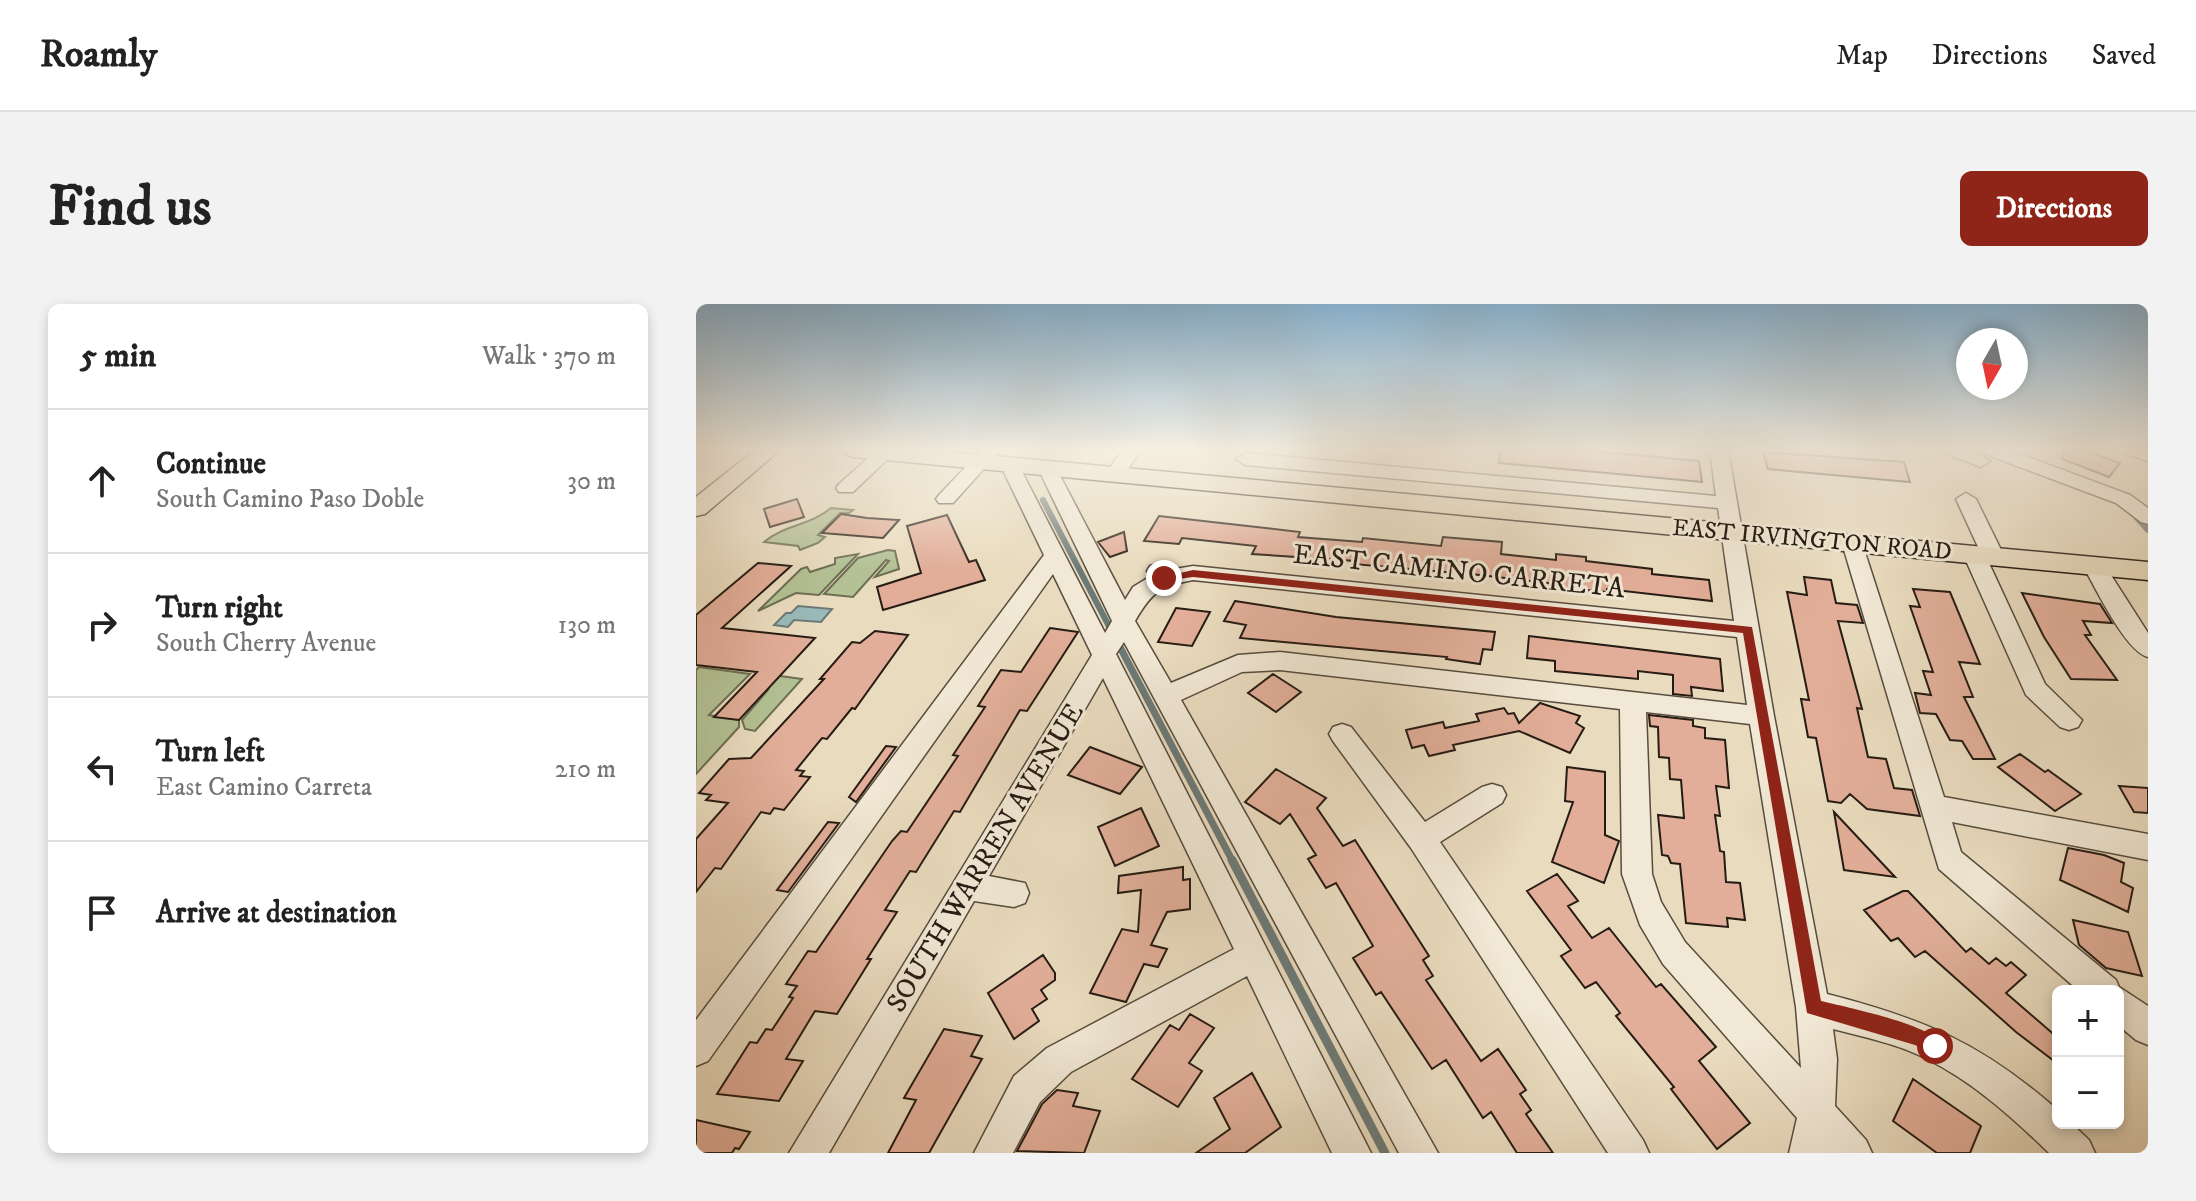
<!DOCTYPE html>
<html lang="en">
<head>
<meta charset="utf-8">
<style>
	:root { --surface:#fff; --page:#f2f2f2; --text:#222; --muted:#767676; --line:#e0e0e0; --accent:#8f2418 }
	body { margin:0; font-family:"IM FELL DW Pica",serif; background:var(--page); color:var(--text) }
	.controls { position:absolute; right:24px; bottom:24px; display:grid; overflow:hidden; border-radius:12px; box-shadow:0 4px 12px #0003 }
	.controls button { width:72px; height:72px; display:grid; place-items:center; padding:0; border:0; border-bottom:2px solid var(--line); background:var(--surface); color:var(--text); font:40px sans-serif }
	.compass { position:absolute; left:1260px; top:24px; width:72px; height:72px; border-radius:50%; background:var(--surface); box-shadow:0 4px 12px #0003; rotate:189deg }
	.stop { position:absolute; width:24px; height:24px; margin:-18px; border:6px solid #8f2418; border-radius:50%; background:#fff }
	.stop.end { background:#8f2418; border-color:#fff; box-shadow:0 2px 8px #0008 }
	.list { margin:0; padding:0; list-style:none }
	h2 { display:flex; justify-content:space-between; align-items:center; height:104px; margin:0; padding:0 32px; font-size:34px }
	h2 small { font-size:26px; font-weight:400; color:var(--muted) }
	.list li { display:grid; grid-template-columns:52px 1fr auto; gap:24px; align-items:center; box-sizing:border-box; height:144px; padding:0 32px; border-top:2px solid var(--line) }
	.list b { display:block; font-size:30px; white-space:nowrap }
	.list p { margin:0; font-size:26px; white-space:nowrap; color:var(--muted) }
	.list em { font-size:26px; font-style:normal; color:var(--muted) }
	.icon { flex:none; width:44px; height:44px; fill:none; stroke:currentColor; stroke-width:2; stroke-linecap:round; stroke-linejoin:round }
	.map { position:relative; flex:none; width:1452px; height:849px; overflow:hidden; border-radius:12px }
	header { display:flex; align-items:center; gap:48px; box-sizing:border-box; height:112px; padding:0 40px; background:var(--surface); border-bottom:2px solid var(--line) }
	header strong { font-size:38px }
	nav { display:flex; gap:44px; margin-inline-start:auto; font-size:28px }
	.intro { display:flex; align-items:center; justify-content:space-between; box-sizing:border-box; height:192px; padding:0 48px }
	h1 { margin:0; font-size:56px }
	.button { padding:20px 36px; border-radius:12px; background:var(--accent); color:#fff; font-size:28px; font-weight:700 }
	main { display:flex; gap:48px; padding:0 48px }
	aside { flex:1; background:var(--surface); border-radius:12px; box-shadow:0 4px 12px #0003 }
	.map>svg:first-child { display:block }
	.green { fill:#b3c194; stroke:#6c6e54; stroke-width:2 }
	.water { fill:#9ab9ba; stroke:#6c7a77; stroke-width:2 }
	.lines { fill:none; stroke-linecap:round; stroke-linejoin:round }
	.stream-far2 { stroke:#6c7a77; stroke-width:6 }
	.stream-far1 { stroke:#6c7a77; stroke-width:7 }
	.stream { stroke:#6c7a77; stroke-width:9 }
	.building { fill:#e2ae99; stroke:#261c13; stroke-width:2 }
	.minor-casing { stroke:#574c3e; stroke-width:3 }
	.major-casing { stroke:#261c13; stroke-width:3 }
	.minor { fill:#f1e8d5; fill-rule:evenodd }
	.major { fill:#e9dbbe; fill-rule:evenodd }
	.route { fill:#8f2418 }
	.labels { text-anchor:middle; stroke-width:6; stroke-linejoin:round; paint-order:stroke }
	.far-street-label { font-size:24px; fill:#261c13; stroke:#f1e8d5 }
	.street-label { font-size:28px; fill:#261c13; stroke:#f1e8d5 }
</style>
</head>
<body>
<header>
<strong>Roamly</strong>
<nav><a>Map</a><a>Directions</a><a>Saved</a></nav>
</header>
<div class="intro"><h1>Find us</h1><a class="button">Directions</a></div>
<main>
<aside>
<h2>5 min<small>Walk · 370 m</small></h2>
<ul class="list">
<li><svg class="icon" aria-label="ahead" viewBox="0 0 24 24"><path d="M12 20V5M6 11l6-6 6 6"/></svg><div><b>Continue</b><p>South Camino Paso Doble</p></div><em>30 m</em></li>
<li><svg class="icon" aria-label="right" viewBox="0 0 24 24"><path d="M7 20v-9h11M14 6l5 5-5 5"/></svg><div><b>Turn right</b><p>South Cherry Avenue</p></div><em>130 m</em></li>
<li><svg class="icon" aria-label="left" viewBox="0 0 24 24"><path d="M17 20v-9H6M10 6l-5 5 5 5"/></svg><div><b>Turn left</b><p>East Camino Carreta</p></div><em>210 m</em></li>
<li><svg class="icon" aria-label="arrive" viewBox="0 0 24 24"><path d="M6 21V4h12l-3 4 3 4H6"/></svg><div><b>Arrive at destination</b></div></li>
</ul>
</aside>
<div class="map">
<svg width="1452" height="849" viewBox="0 0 1452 849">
	<rect width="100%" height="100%" fill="#e9dbbe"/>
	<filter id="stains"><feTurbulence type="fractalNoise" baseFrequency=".0025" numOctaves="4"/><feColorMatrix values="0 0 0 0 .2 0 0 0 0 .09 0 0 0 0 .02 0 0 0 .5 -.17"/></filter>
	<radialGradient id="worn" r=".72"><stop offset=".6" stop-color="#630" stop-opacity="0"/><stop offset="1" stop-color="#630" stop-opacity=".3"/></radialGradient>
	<!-- green -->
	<path class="green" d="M135,204L157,206L153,209H144L122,231L129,233L122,239L104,246L102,242L68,238C88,221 115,221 135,204Z
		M192,246L199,247L203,265L179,273L193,257L190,256L157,293L128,290L162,254Z
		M162,250L123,291L100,289L62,307L105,265L111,263L114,268L139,260V254Z
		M3,363L54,370L13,411L43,416V423L0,470V366Z
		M77,371L106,375L59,427L49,425L46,416L72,386Z"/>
	<!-- water -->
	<path class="water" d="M102,302L136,305L125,318L98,316L92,323L78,321L90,309H95Z"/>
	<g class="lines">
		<!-- stream-far2 -->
		<path class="stream-far2" d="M347,196L416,328
			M1441,214L1452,226"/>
		<!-- stream-far1 -->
		<path class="stream-far1" d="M415,326L537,558"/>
		<!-- stream -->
		<path class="stream" d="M536,556L689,849"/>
	</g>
	<!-- building -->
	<path class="building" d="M804,146H888L1003,157L1006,178L803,159Z
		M1369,146H1387L1424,159L1413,173L1366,155Z
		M1067,148L1208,158L1214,178L1072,165Z
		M101,195L108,213L74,223L68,205Z
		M145,210L171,214L203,216L187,234L126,229Z
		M251,211L273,258L280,256L289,276L187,306L181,283L225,269L211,222Z
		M463,212L604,228L602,233L666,238L667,234L745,242L747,233L806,238L805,250L860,256V250L890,253V257L956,265V270L1013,276L1016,297L911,285V288L858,283V280L784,271L657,260L659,257L556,250L560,242L486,234L483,240L448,237Z
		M428,228L431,247L414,253L402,238Z
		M62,259L95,262L26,324L119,334L43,416L18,413L61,368L0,361V311Z
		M1108,273L1135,276L1140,299L1161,301L1167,319L1142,317L1166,405L1161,404L1172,453L1190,455L1198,484L1216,486L1224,512L1171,505L1154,490L1145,499L1132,497L1120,434L1112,433L1105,395L1113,396L1091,288L1111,291Z
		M1217,285L1254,288L1284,360L1263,358L1277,393H1268L1299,455H1277L1266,437L1254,436L1240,410L1224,409L1219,389L1235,391L1227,367L1237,368L1214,302L1224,303Z
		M1326,289L1404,300L1416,319L1387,317L1395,331H1389L1421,376L1375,375L1348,333Z
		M539,297L640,313L799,328L796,346L787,345L784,360L750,355L751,353L544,334L550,321L528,317Z
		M480,304L514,308L496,342L462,338Z
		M354,324L382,328L331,407L324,406L264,508L258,507L220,568L214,567L189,606L201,608L171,655H175L141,710L119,707L90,755L107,757L83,797L21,790L54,738L61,739L70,725L76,726L97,694L93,693L101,682L90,680L112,647L120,648L196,537L205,527L211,528L262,452L257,451L289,403L282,402L305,366L325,368Z
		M179,327L212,331L159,405L156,404L131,435L126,434L100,466L108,467L104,472L114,473L88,506L78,504L74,510L65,508L25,565L19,564L0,588V535L32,499L10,496L15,491L3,489L33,455L55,454L128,375H124L156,338L164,339Z
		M833,332L1024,355L1027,387L995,383L996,392L977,390V371L942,367V375L859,367V357L831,354Z
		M577,370L605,388L580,408L552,389Z
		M844,399L884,412L880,419L888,424L874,449L823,427L757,441L759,446L733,452L728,441L716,444L710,426L747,418L749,424L783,417L780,410L808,404L812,410L818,409L823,419Z
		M953,411L997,416V422L1009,424V434L1029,436L1033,484L1020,482L1024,512L1019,511L1024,547L1028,548L1030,578L1044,579L1049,616L1031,614L1032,623L990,619L984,560L975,559L972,552L966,551L962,511L988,514L985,476L974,475L973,454L963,453L962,423L954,422Z
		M190,442L200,443L160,498L153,493Z
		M394,443L446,463L424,490L372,471Z
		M1324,450L1349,468L1352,466L1385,490L1359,507L1302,463Z
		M871,463L909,468V531L923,537L908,579L856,558L877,498L869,497Z
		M580,465L630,494L621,504L647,542L659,536L733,652L727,656L737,672L730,676L785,757L802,745L830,786L824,790L835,806L830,810L857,849H821L795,808L787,814L750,756L736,765L685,688L680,691L657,654L677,642L640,579L630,584L612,555L620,551L594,510L584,520L549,498Z
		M1423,482L1452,484V509L1438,508Z
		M445,504L463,542L419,562L402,523Z
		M1138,508L1199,573L1148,566Z
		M132,518L143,519L92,588L81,586Z
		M1372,544L1408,551L1428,559L1425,578L1437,584L1432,608L1364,576Z
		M487,563V576L494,575V605L471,608L455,641L471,645L462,663L448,660L430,698L394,689L426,625L442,628L445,586L422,589L423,572Z
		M861,570L882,597L872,602L896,634L913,624L960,683L965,680L1020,743L1003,757L1054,819L1021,845L975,785L978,783L920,712L924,709L900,678L889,684L865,652L875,646L831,587Z
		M1207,587H1212L1270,648L1275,644L1293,660L1300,654L1310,662L1315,658L1330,671L1310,689L1362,734V760L1320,728L1229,647L1219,653L1202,634L1195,637L1168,606Z
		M1377,616L1432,628L1446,672L1410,664L1383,641Z
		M347,651L359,669V676L345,686L351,695L336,705L343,717L318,735L292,689Z
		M494,710L518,724L493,759L506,767L482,803L436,775L474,721L483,726Z
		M248,725L286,732L275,752L286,755L233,849H192L220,796L208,794Z
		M556,769L585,823L549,849H500L534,825L518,794Z
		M1217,775L1285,822L1274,849H1241L1197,817Z
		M361,786L382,789L377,802L404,807L388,849L321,847L346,800Z
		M0,816L54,828L43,845L39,844L36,849H0Z"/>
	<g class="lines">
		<!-- minor casing -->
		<g class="minor-casing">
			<path id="minor" d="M181,146H196L198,149L157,188H143L140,184L143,180Z
				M286,146H305L257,199H243L240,195L243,191Z
				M427,146H445L426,174H412L409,170Z
				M1014,146H1032L1078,412L1131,690C1225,714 1283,738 1357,802L1362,807V819H1375L1393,836L1399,849H1353C1316,813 1277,778 1231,755C1202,740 1168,733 1137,725L1141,755L1139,802L1170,836L1176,849H1093L1101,814L967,660L944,621L926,570L924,405L584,366L546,368L485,396L742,849H703L428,338L420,350L675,849H636L551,672L375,768L344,798L317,849H278L318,772L351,744L538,645L407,374L293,572L329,579L333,589L329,599L318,603L278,597L133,849H93L396,351L357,270L12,757L0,762V716L348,251L304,160L306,156L313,154L322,160L409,329L416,317L342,164L344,160H358L360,164L429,296L437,283L455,272L451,267L454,262L462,260L473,266L497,262L1038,317L1022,204L549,161L540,155L549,149L1020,192ZM497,276L1041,333L1051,401L584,348L542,351L475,379L439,317C456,288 464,282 497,276ZM950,408L1054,420L1100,703L1105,764L989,638L965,598L956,570Z
				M1249,146H1274L1294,157L1285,163L1251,150Z
				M1287,146H1313L1434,191L1452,204V220L1445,218L1420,199L1289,150Z
				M1428,146H1452V157L1430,150Z
				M1270,189L1280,195L1308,252L1305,257H1292L1349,380L1386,416L1382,423L1373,426L1364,423L1330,391L1267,250L1270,245H1283L1260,195Z
				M1156,233L1166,239L1248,493L1452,530V556L1256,518L1265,548L1420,676L1423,683L1452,702V741L1440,736L1422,721V687H1383L1243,565L1146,239Z
				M1398,255L1406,257L1452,329V353C1429,347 1400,284 1387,262Z
				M646,420L655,423L729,518L786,483L796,480L806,483L810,491L806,499L744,538L947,836L953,849H912L715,544L637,437L633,430L637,423Z"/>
		</g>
		<!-- major casing -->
		<g class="major-casing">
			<path id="major" d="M59,146H84L9,210L0,212V193Z
				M147,146H232L1452,258V276L158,153L150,151Z"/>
		</g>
		<!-- minor -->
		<use href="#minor" class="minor"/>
		<!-- major -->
		<use href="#major" class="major"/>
	</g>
	<!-- sky -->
	<linearGradient id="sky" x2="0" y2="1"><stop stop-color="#89b6d6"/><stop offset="0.55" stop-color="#f5efe2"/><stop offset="1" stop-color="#f5efe2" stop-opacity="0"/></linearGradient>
	<rect width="1452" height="265" fill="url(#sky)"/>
	<!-- route -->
	<path class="route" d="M497,266L1056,323L1125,697C1149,703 1239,721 1247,742L1245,748L1239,751L1219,741L1111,709L1047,329L497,273L468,277L463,274Z"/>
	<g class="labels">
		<!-- far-street labels -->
		<g class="far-street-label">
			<text transform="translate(1116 235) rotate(5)" y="8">EAST IRVINGTON ROAD</text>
		</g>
		<!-- street labels -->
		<g class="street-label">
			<text transform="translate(763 266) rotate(6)" y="10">EAST CAMINO CARRETA</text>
			<text transform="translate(288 553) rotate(-59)" y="10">SOUTH WARREN AVENUE</text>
		</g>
	</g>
	<rect width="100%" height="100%" filter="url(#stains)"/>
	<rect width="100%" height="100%" fill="url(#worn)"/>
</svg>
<div class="controls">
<button>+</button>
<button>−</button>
</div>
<svg class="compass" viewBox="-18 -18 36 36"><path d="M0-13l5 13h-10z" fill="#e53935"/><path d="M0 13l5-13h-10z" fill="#767676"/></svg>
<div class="stop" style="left:1239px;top:742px"></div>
<div class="stop end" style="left:468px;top:274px"></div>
</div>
</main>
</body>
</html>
